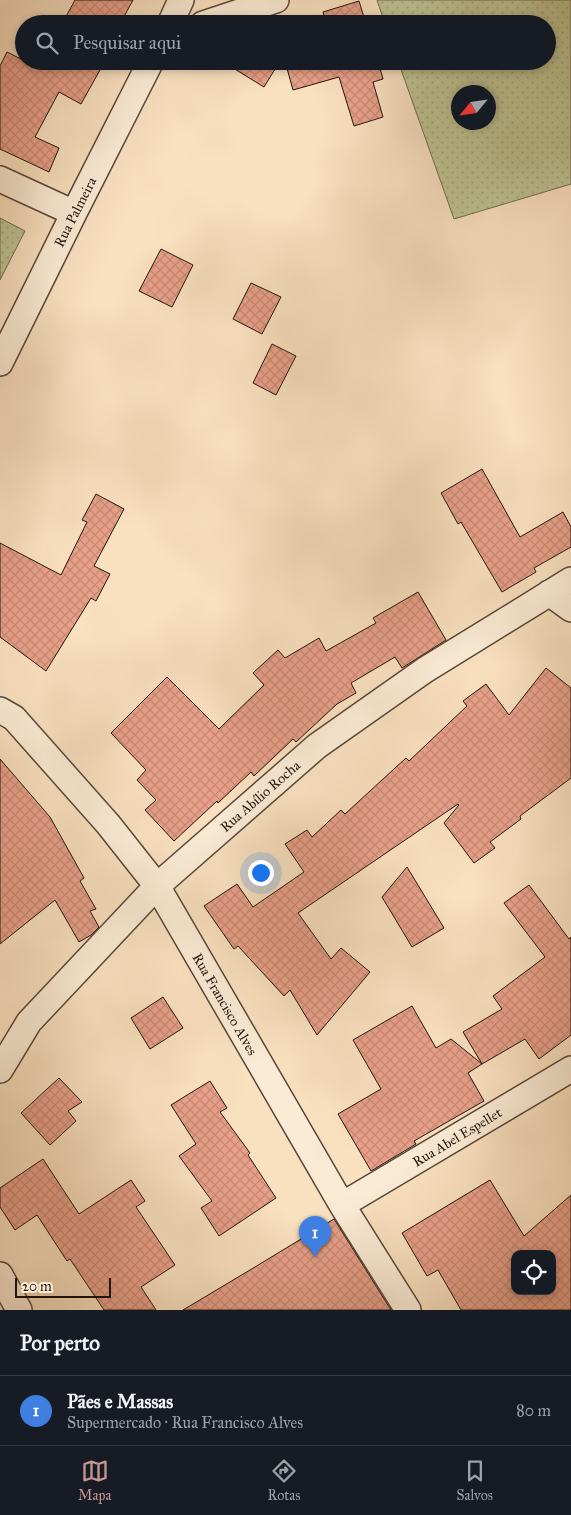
<!DOCTYPE html>
<html lang="pt">
<head>
<meta charset="utf-8">
<style>
	:root { --surface:#171b24; --page:#20242c; --text:#f1f3f6; --muted:#9ea1a6; --line:#363941; --accent:#c59692 }
	body { margin:0; font-family:"IM FELL Great Primer",serif; background:var(--page); color:var(--text) }
	.controls { position:absolute; right:15px; bottom:15px; display:grid; overflow:hidden; border-radius:10px; box-shadow:0 2px 8px #0003 }
	.controls button { width:45px; height:45px; display:grid; place-items:center; padding:0; border:0; border-bottom:1px solid var(--line); background:var(--surface); color:var(--text); font:25px sans-serif }
	.compass { position:absolute; left:451px; top:85px; width:45px; height:45px; border-radius:50%; background:var(--surface); box-shadow:0 2px 8px #0003; rotate:241deg }
	.scale { position:absolute; left:15px; bottom:12px; width:96px; box-sizing:border-box; padding-left:5px; border:2px solid #23140d; border-top:0; font-size:14px; line-height:18px; white-space:nowrap; color:#23140d; -webkit-text-stroke:4px #fbebd5; paint-order:stroke }
	.you { position:absolute; left:260px; top:872px; width:18px; height:18px; margin:-12px; border:4px solid #fff; border-radius:50%; background:#1a73e8; box-shadow:0 0 0 8px #1a73e833 }
	.badge { display:grid; place-items:center; width:32px; height:32px; border-radius:50%; background:var(--accent); color:#fff; font-size:16px; font-weight:700 }
	.pin { position:absolute; translate:-50% -41px; filter:drop-shadow(0 1px 2px #0008) }
	.pin::after { content:''; position:absolute; top:26px; width:18px; height:15px; background:inherit; clip-path:polygon(0 0,100% 0,50% 100%) }
	.list { margin:0; padding:0; list-style:none }
	h2 { display:flex; justify-content:space-between; align-items:center; height:65px; margin:0; padding:0 20px; font-size:21px }
	h2 small { font-size:16px; font-weight:400; color:var(--muted) }
	.list li { display:grid; grid-template-columns:32px 1fr auto; gap:15px; align-items:center; box-sizing:border-box; height:70px; padding:0 20px; border-top:1px solid var(--line) }
	.list b { display:block; font-size:19px; white-space:nowrap }
	.list p { margin:0; font-size:16px; white-space:nowrap; color:var(--muted) }
	.list em { font-size:16px; font-style:normal; color:var(--muted) }
	.icon { flex:none; width:28px; height:28px; fill:none; stroke:currentColor; stroke-width:2; stroke-linecap:round; stroke-linejoin:round }
	.map { position:relative; flex:none; width:571px; height:1310px; overflow:hidden }
	.search { position:absolute; background:var(--surface); box-shadow:0 2px 8px #0003; left:15px; right:15px; top:15px; height:55px; display:flex; align-items:center; gap:12px; box-sizing:border-box; padding:0 18px; border-radius:28px; color:var(--muted); font-size:19px }
	.sheet { height:135px; background:var(--surface) }
	nav { display:flex; justify-content:space-around; align-items:center; box-sizing:border-box; height:70px; border-top:1px solid var(--line); background:var(--surface); font-size:14px; color:var(--muted) }
	nav a { display:grid; justify-items:center; gap:2px }
	nav .on { color:var(--accent) }
	.map>svg:first-child { display:block }
	.grass { fill:url(#grass-dots); stroke:#706b50; fill-rule:evenodd }
	.building { fill:url(#building-cross-hatch); stroke:#23140d; fill-rule:evenodd }
	.lines { fill:none; stroke-linecap:round; stroke-linejoin:round }
	.minor-casing { stroke:#58473a; stroke-width:28 }
	.minor { stroke:#fbebd5; stroke-width:25 }
	.labels { text-anchor:middle; stroke-width:4; stroke-linejoin:round; paint-order:stroke }
	.street-label { font-size:14px; fill:#23140d; stroke:#fbebd5 }
</style>
</head>
<body>
<div class="map">
<svg width="571" height="1310" viewBox="0 0 571 1310">
	<defs>
		<pattern id="grass-dots" width="8" height="8" patternUnits="userSpaceOnUse" patternTransform="scale(1.25)"><rect width="8" height="8" fill="#bec292"/><path d="M2 2h.1M6 6h.1" fill="none" stroke="#a3a67d" stroke-width="1.8" stroke-linecap="round"/></pattern>
		<pattern id="building-cross-hatch" width="8" height="8" patternUnits="userSpaceOnUse" patternTransform="scale(1.25)"><rect width="8" height="8" fill="#e8a089"/><path d="M0 0l8 8M0 8l8-8" fill="none" stroke="#c78975"/></pattern>
	</defs>
	<rect width="100%" height="100%" fill="#f9e0bf"/>
	<filter id="stains"><feTurbulence type="fractalNoise" baseFrequency=".004" numOctaves="4"/><feColorMatrix values="0 0 0 0 .2 0 0 0 0 .09 0 0 0 0 .02 0 0 0 .5 -.17"/></filter>
	<radialGradient id="worn" r=".72"><stop offset=".6" stop-color="#630" stop-opacity="0"/><stop offset="1" stop-color="#630" stop-opacity=".3"/></radialGradient>
	<!-- grass -->
	<path class="grass" d="M377,0H571V184L454,219L398,61H547V24H385ZM458,92H488V122H458Z
		M0,218L25,231L0,280Z"/>
	<!-- building -->
	<path class="building" d="M75,0H133L120,24H62Z
		M359,1L366,24H295L324,16L323,12Z
		M7,52L37,67L40,61H105L81,104L59,92L35,137L59,148L49,172L0,149V66Z
		M226,61H280L264,87L225,63Z
		M285,61H378L383,79L373,82L383,117L354,126L339,77L293,90Z
		M161,249L193,265L172,307L139,291Z
		M251,283L281,297L262,334L233,319Z
		M272,344L296,356L276,395L253,383Z
		M482,469L520,537L563,512L571,527V547L534,568L536,572L502,592L461,522L458,524L441,493Z
		M96,494L124,509L94,566L110,574L96,601L91,598L46,671L0,637V543L61,575L87,522L82,520Z
		M418,592L446,640L402,668L395,657L351,683L356,693L337,704L296,742L293,739L254,776L251,772L218,803L217,801L174,841L145,810L156,800L137,780L146,770L111,733L167,677L219,729L264,685L253,673L278,650L285,658L319,638L326,651L376,623L373,618Z
		M546,668L571,688V778L520,816L521,819L490,842L495,848L474,863L444,823L459,805L458,804L298,913L331,959L341,948L370,972L317,1035L290,990L284,996L238,946L234,949L204,906L237,884L253,907L304,872L285,844L307,830L312,837L341,810L345,814L406,758L409,761L467,706L463,701L486,684L509,715Z
		M0,759L50,817L84,878L80,881L96,909L90,911L99,927L91,935L79,942L55,900L0,944Z
		M407,867L444,928L412,947L382,897Z
		M529,885L569,939L571,937V1035L539,1059L525,1039L482,1064L463,1032L502,1009L493,996L545,957L504,903Z
		M163,997L183,1028L150,1049L131,1018Z
		M412,1006L436,1048L451,1039L482,1064L468,1073L484,1101L414,1141L416,1144L371,1171L338,1114L381,1089L353,1040Z
		M59,1078L82,1102L68,1111L76,1121L50,1145L21,1113Z
		M210,1081L227,1108L220,1112L250,1153L248,1155L276,1198L219,1236L201,1208L212,1201L179,1156L196,1144L171,1105Z
		M43,1159L79,1214L131,1180L145,1201L136,1207L175,1265L141,1287L156,1310H104L70,1259L67,1261L37,1215L15,1230L0,1207V1188Z
		M490,1180L524,1236L571,1195V1310H461L438,1270L427,1276L402,1233ZM515,1254H552V1291H515Z
		M334,1219L391,1310H183L255,1267Z"/>
	<g class="lines">
		<!-- minor casing -->
		<g class="minor-casing">
			<path id="minor" d="M170,24L181,0
				M203,24L276,0
				M0,179L74,213
				M0,363L74,213L151,61
				M549,593L571,609
				M0,710L14,718L108,824L157,886L342,1205L408,1310
				M0,1070L29,1022L157,886L317,746L425,670L571,580
				M342,1205L571,1069
				M0,1275L19,1310"/>
		</g>
		<!-- minor -->
		<use href="#minor" class="minor"/>
	</g>
	<g class="labels">
		<!-- street labels -->
		<g class="street-label">
			<text transform="translate(75 212) rotate(-63)" y="5">Rua Palmeira</text>
			<text transform="translate(260 796) rotate(-41)" y="5">Rua Abílio Rocha</text>
			<text transform="translate(225 1004) rotate(60)" y="5">Rua Francisco Alves</text>
			<text transform="translate(457 1137) rotate(-31)" y="5">Rua Abel Espellet</text>
		</g>
	</g>
	<rect width="100%" height="100%" filter="url(#stains)"/>
	<rect width="100%" height="100%" fill="url(#worn)"/>
</svg>
<div class="controls">
<button><svg class="icon" aria-label="locate" viewBox="0 0 24 24"><circle cx="12" cy="12" r="6"/><path d="M12 2v4M12 18v4M2 12h4M18 12h4"/></svg></button>
</div>
<svg class="compass" viewBox="-18 -18 36 36"><path d="M0-13l5 13h-10z" fill="#e53935"/><path d="M0 13l5-13h-10z" fill="#9ea1a6"/></svg>
<div class="scale">20 m</div>
<div class="you"></div>
<div class="pin badge" style="left:315px;top:1257px;background:#3f7fe0">1</div>
<div class="search"><svg class="icon" aria-label="search" viewBox="0 0 24 24"><circle cx="10" cy="10" r="6"/><path d="M15 15l6 6"/></svg>Pesquisar aqui</div>
</div>
<section class="sheet">
<h2>Por perto<small></small></h2>
<ul class="list">
<li><span class="badge" style="background:#3f7fe0">1</span><div><b>Pães e Massas</b><p>Supermercado · Rua Francisco Alves</p></div><em>80 m</em></li>
</ul>
</section>
<nav>
<a class="on"><svg class="icon" aria-label="map" viewBox="0 0 24 24"><path d="M3 6l6-2 6 2 6-2v14l-6 2-6-2-6 2zM9 4v14M15 6v14"/></svg>Mapa</a>
<a><svg class="icon" aria-label="directions" viewBox="0 0 24 24"><path d="M12 3l9 9-9 9-9-9zM9 14v-3h6M13 9l2 2-2 2"/></svg>Rotas</a>
<a><svg class="icon" aria-label="saved" viewBox="0 0 24 24"><path d="M7 4h10v16l-5-4-5 4z"/></svg>Salvos</a>
</nav>
</body>
</html>
